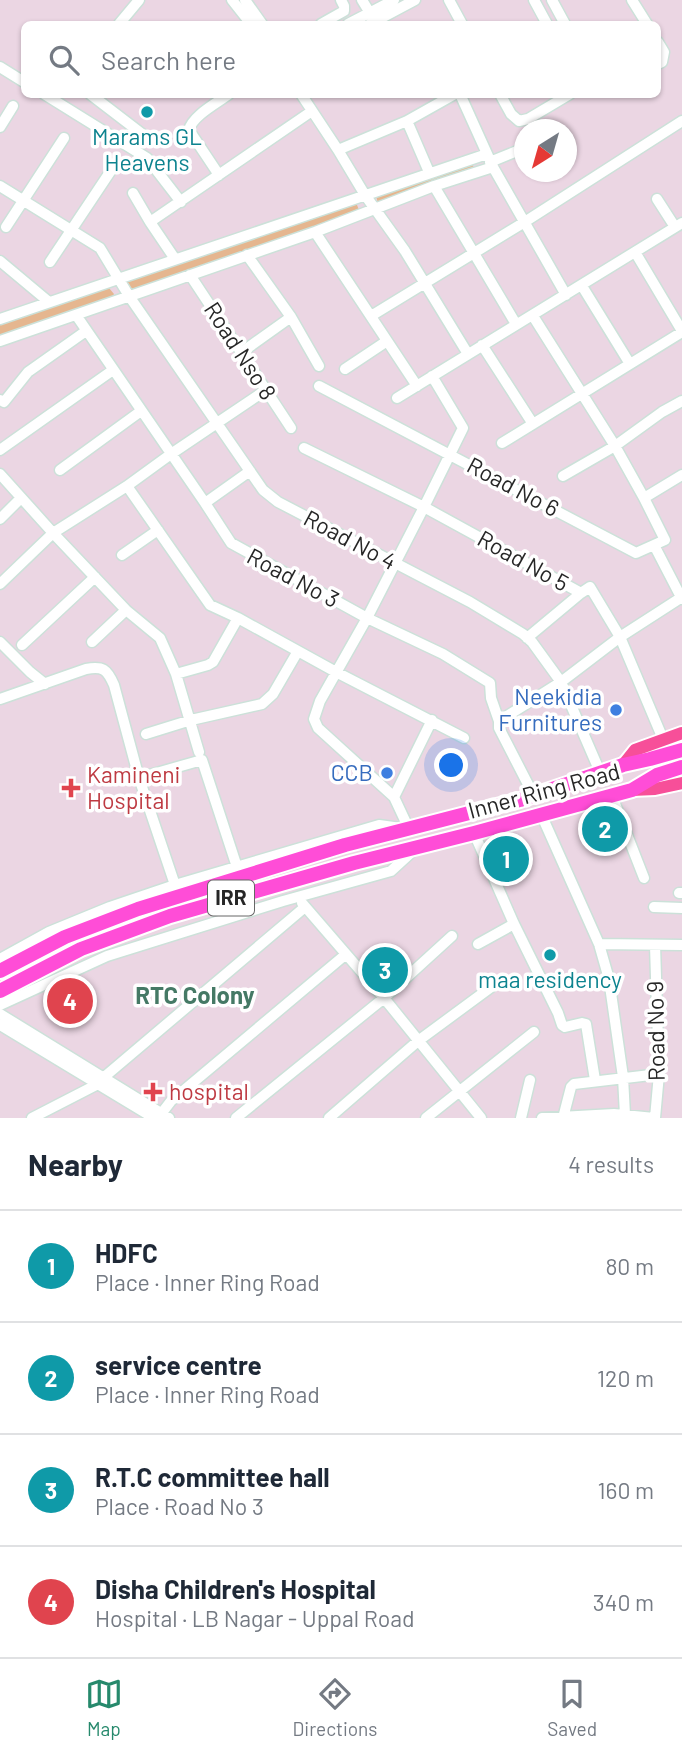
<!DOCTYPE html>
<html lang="en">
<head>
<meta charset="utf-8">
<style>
	:root { --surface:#fff; --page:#f6f6f7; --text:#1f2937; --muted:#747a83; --line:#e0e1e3; --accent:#26896c }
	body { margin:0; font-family:Barlow,sans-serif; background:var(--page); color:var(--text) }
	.compass { position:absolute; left:514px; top:119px; width:63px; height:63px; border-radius:50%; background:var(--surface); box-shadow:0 2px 5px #0004; rotate:217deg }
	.you { position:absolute; left:452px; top:766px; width:24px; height:24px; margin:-18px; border:5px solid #fff; border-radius:50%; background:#1a73e8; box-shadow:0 0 0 10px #1a73e833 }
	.badge { display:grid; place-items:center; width:46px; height:46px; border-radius:50%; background:var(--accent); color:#fff; font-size:23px; font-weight:700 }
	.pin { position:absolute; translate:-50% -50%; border:4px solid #fff; box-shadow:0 2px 7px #0006 }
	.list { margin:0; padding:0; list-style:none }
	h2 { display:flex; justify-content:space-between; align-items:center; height:91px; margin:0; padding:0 28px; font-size:30px }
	h2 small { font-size:23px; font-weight:400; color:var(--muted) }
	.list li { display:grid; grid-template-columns:46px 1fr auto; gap:21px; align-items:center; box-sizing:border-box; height:112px; padding:0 28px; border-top:2px solid var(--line) }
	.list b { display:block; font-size:26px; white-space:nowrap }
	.list p { margin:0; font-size:23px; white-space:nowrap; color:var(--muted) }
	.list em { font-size:23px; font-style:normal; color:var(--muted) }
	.icon { flex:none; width:38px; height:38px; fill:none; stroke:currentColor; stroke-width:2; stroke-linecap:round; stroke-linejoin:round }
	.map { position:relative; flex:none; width:682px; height:1118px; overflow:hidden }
	.search { position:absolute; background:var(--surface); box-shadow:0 2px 5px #0004; left:21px; right:21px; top:21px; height:77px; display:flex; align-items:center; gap:18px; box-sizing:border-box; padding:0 24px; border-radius:10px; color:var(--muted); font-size:26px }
	.sheet { height:539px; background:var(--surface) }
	nav { display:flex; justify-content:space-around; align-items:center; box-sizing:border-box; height:98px; border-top:2px solid var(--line); background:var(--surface); font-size:19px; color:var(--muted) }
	nav a { display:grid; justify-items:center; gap:4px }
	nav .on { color:var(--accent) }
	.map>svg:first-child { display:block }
	.green { fill:#e5b68f }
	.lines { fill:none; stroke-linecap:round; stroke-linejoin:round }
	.minor-casing { stroke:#cce1d9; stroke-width:13 }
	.major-casing { stroke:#fff; stroke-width:16 }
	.highway-casing { stroke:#fff; stroke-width:18 }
	.minor { stroke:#fff; stroke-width:10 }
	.major { stroke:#f74f99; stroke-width:12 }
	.highway { stroke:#ff4dd7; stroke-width:14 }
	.culture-dot { fill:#0f9aa8; stroke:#fff; stroke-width:2.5 }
	.shop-dot { fill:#3f7fe0; stroke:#fff; stroke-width:2.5 }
	.health-dot { fill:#e0444e; stroke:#fff; stroke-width:2.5 }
	.labels { text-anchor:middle; stroke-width:7; stroke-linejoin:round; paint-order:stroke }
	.shield { fill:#fff; stroke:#676767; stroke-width:2 }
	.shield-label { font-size:21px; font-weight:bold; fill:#262626 }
	.culture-label { font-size:23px; fill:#0d838f; stroke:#fff }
	.street-label { font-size:23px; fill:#262626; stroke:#fff }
	.shop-label { font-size:23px; fill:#366cbe; stroke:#fff; text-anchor:end }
	.health-label { font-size:23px; fill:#be3a42; stroke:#fff; text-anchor:start }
	.neighbourhood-label { font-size:24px; font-weight:bold; fill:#457965; stroke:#fff }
</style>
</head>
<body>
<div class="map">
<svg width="682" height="1118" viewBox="0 0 682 1118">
	<rect width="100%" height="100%" fill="#ebd6e3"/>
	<!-- green -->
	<path class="green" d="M472,162L474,169L378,203L376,196Z
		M352,203L357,205L359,210L356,214L131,291L127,281Z
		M109,288L114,294L112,298L0,337V325Z"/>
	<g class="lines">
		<!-- minor casing -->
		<g class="minor-casing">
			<path id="minor" d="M232,0L251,24
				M245,0L262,24
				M362,0L373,18
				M449,0L462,24
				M534,0L547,24
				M552,0L565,24
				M632,0L647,24
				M119,24L139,0
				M321,24L344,11V6L341,0
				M348,24L394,0
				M370,24L415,0
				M658,42L664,52L662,62L658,64
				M0,67L24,82
				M44,94L147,158L181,202
				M90,94L146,137
				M301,94L338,150L365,195L405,251L468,354
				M460,94L493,167L566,295
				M500,94L511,114L519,121L528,119L570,94
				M407,121L455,94
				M0,127L13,106
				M338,150L407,121L429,172
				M490,162L522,149
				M219,175L189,130C192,116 217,103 229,94
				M0,186L100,248L129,296L263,490L278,502L470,602L523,634L532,642L561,682L600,772
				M434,186L516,324
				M133,193L150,222
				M657,199L675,227
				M6,227L64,138
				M315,232L417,386
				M635,252L682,331
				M247,255L291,317L319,366
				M175,259L150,222L312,111
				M0,261L49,302
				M50,262L114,166
				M190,275L291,428
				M582,286L630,364
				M76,315L205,503L231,543L367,618L443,654L490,683L491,698L499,721V728L534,796
				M371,316L523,223L682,121
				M0,319L487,154
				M0,341L315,232L434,186L493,167
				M482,345L533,424
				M242,352L291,317
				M345,369L387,341
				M319,386L636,553L665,540L644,498L615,446L533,316
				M397,398L682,223
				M0,400L4,402L28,372L86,331
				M502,443L682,332
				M304,448L424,507L581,593L590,587L620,637L663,739
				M0,450L113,370
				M60,470L141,411
				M0,474L53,533L126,610L160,638L176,674L199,752
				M563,476L615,446L662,412L682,401
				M127,486L171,454L266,390
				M644,498L682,475
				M205,503L250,471
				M0,519L21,498
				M654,545L682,599
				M122,555L158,530
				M0,584L53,533L127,486L210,605L238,618L336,672L464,738
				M527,638L581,593
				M0,642L30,672L45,684
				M92,642L126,610
				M22,645L95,577
				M176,674L208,665L213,662L238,618
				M0,699L86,669C103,666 107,669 114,685L139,778L175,885
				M499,721L561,682L620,637L682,597
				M146,734L191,720L262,704L273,694L298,651
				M139,778L202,760L237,867
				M612,796L644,878
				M394,797L432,720
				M541,814L599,944L609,979L623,1077L625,1115
				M409,829L394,797L318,728L314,719L320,701L367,618L424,507L463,428L432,376
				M474,833L514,924L558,1013L562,1025L565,1027L582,1023L586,1024L595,1080
				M679,893H682
				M302,903L384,998L481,1118
				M654,907L682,908
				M478,944L514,924
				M599,944L682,945
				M655,945L659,1074L655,1118
				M0,959L49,932L110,907L175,885L379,825L401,828
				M0,1005L107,956L283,901L391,871L415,849
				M0,1014L169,1118
				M0,1025L154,1118
				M32,1118L98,1084L103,1078L305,907
				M158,1118L171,1101L345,955
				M236,1118L384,998L452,936
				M329,1118L418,1041L498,982
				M426,1118L534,1032
				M521,1118L530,1080
				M542,1118L614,1114L654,1118
				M563,1118L571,1087L574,1084L659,1074"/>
		</g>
		<!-- major casing -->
		<g class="major-casing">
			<path id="major" d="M623,765L635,750L682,733
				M632,790L655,789L682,783"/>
		</g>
		<!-- highway casing -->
		<g class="highway-casing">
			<path id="highway" d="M0,971L65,937L138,909L345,845L520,800L623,765L650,759L682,750
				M0,991L81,949L170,916L354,863L474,833L632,790L657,775L682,767"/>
		</g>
		<!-- minor -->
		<use href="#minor" class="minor"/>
		<!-- major -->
		<use href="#major" class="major"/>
		<!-- highway -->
		<use href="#highway" class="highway"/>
	</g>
	<!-- markers -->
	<g class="culture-dot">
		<circle cx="147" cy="112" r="7"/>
		<circle cx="550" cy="955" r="7"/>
	</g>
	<g class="shop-dot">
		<circle cx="616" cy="710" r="7"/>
		<circle cx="387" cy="773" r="7"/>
	</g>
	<g class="health-dot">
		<path d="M67.5 777.5h7v7h7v7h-7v7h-7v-7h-7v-7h7z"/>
		<path d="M149.5 1081.5h7v7h7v7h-7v7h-7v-7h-7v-7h7z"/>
	</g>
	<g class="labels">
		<!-- shield labels -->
		<rect class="shield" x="208" y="880.5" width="46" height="35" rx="5"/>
		<g class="shield-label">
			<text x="231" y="905">IRR</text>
		</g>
		<!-- culture labels -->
		<g class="culture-label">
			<text x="147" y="145">Marams GL<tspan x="147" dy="26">Heavens</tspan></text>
			<text x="550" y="988">maa residency</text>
		</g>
		<!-- street labels -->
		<g class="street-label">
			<text transform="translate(240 351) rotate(57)" y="8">Road Nso 8</text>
			<text transform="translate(513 487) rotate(28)" y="8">Road No 6</text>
			<text transform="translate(350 540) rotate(28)" y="8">Road No 4</text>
			<text transform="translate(523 561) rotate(29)" y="8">Road No 5</text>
			<text transform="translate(293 578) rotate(28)" y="8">Road No 3</text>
			<text transform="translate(544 791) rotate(-15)" y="8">Inner Ring Road</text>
			<text transform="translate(656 1031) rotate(-91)" y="8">Road No 9</text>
		</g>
		<!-- shop labels -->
		<g class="shop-label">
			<text x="602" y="705">Neekidia<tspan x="602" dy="26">Furnitures</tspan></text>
			<text x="373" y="781">CCB</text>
		</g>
		<!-- health labels -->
		<g class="health-label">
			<text x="87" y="783">Kamineni<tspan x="87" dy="26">Hospital</tspan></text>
			<text x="169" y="1100">hospital</text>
		</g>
		<!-- neighbourhood labels -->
		<g class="neighbourhood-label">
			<text x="195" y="1004">RTC Colony</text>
		</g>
	</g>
</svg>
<svg class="compass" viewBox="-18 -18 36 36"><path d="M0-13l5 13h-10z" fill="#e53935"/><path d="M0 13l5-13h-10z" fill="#747a83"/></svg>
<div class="you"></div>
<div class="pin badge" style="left:506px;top:859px;background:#0f9aa8">1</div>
<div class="pin badge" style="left:605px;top:829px;background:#0f9aa8">2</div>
<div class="pin badge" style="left:385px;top:970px;background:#0f9aa8">3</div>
<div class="pin badge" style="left:70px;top:1001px;background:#e0444e">4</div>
<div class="search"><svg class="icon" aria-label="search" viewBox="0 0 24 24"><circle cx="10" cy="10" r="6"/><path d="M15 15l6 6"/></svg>Search here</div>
</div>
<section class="sheet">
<h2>Nearby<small>4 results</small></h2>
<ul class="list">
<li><span class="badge" style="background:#0f9aa8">1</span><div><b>HDFC</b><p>Place · Inner Ring Road</p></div><em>80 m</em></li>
<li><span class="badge" style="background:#0f9aa8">2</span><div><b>service centre</b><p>Place · Inner Ring Road</p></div><em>120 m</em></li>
<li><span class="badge" style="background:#0f9aa8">3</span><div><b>R.T.C committee hall</b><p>Place · Road No 3</p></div><em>160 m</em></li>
<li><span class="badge" style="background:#e0444e">4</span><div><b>Disha Children's Hospital</b><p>Hospital · LB Nagar - Uppal Road</p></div><em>340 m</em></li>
</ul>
</section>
<nav>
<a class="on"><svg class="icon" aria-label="map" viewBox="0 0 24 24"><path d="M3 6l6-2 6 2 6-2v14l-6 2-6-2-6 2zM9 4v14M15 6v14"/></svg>Map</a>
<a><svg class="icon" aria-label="directions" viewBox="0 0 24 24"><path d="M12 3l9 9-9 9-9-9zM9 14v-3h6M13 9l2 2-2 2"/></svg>Directions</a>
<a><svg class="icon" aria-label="saved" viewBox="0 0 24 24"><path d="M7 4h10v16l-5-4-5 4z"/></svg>Saved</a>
</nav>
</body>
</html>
